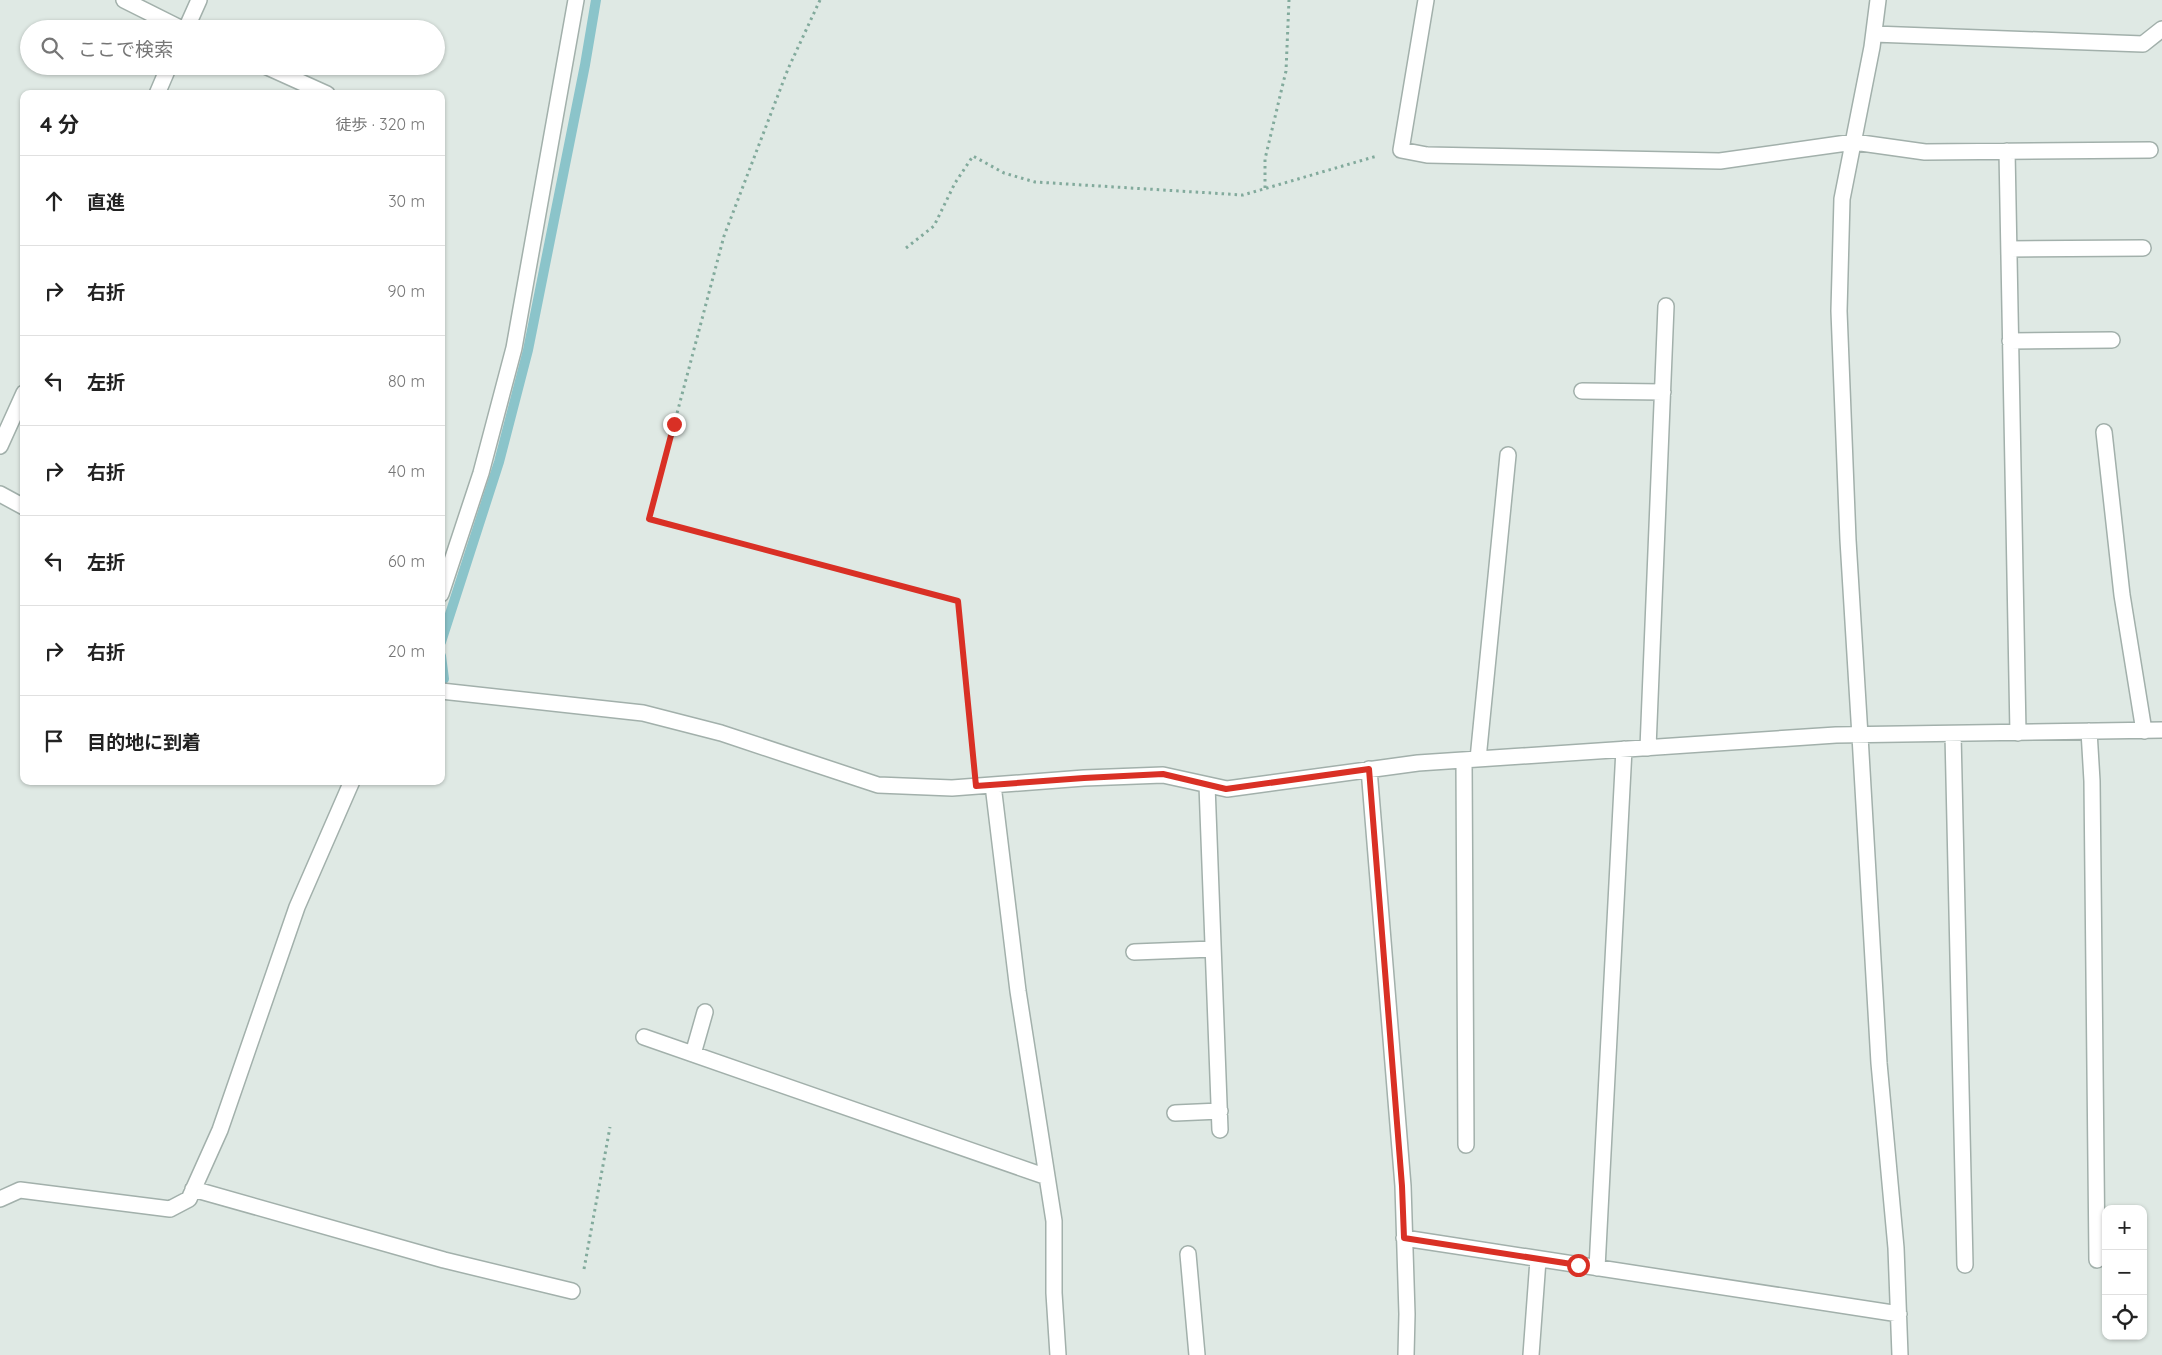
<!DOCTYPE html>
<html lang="ja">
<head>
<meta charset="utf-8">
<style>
	:root { --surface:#fff; --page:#f6f6f6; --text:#222; --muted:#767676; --line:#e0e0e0 }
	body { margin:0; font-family:Quicksand,"Noto Sans JP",sans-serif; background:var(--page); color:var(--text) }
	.controls { position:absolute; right:15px; bottom:15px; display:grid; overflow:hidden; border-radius:10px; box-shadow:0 1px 4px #0004 }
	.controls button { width:45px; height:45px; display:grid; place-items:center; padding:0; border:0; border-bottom:1px solid var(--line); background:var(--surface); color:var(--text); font:25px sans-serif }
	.stop { position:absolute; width:15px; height:15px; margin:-11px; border:4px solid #d93025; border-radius:50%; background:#fff }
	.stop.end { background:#d93025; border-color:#fff; box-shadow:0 1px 5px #0008 }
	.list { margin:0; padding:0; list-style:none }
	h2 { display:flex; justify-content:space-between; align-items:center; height:65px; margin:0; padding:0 20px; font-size:21px }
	h2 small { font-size:16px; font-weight:400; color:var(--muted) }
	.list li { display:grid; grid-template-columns:32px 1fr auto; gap:15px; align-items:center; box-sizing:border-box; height:90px; padding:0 20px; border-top:1px solid var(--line) }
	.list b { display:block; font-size:19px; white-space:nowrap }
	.list em { font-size:16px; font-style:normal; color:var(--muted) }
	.icon { flex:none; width:28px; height:28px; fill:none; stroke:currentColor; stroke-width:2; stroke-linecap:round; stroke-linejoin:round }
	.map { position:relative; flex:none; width:2162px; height:1355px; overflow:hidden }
	.search { position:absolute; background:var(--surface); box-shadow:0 1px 4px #0004; left:20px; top:20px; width:425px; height:55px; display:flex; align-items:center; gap:12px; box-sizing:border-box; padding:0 18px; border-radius:28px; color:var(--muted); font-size:19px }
	.panel { position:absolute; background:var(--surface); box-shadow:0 1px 4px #0004; left:20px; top:90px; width:425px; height:695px; border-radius:10px }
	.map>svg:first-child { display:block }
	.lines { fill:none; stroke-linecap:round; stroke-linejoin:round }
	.stream { stroke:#8bc4ca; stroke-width:10 }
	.street-casing { stroke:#a2b0ab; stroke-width:18 }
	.path { stroke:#82aa9c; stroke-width:3; stroke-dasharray:2.5 4; stroke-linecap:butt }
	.street { stroke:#fff; stroke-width:15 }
	.route { stroke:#d93025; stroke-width:6 }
</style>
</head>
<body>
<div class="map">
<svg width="2162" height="1355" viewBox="0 0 2162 1355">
	<rect width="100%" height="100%" fill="#dfe9e4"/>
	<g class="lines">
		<!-- stream -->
		<path class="stream" d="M441,642L499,462L528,350L585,65L596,0
			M441,656L444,679"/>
		<!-- street casing -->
		<g class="street-casing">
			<path id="street" d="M124,0L182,29
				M1426,0L1401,150L1427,155L1720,161L1854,142L1925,152L2150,150
				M1878,0L1872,47L1842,199L1839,311L1848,540L1860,736L1879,1063L1896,1248L1900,1355
				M186,29L199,0
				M1874,34L2143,44L2162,29
				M265,66L327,94
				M157,94L169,66
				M2007,151L2018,733
				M2009,249L2143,248
				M2010,341L2112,340
				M1582,391L1663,392
				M2104,432L2122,595L2144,731
				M0,446L24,393
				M0,494L24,507
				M441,594L481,473L514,348L576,0
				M441,691L643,713L721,733L878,785L952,788L1084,778L1163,775L1227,789L1418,763L1836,735L2162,730
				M2089,731L2092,781L2097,1260
				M1953,734L1965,1265
				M1648,748L1666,306
				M1478,759L1508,455
				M1464,760L1466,1145
				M1369,769L1403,1186L1407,1314L1406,1355
				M993,785L1018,991L1054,1221V1293L1058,1355
				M1207,785L1220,1130
				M1134,952L1213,949
				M644,1037L1047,1177
				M693,1054L705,1012
				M1175,1113L1220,1111
				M193,1189L444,1260L572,1291
				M0,1199L20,1190L170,1209L189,1199L220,1130L297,907L352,781
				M1404,1238L1899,1314
				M1188,1254L1197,1355
				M1597,1268L1624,749
				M1531,1355L1538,1260"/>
		</g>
		<!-- path -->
		<path class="path" d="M820,0L788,69L724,236L649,519L958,601L974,760
			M1265,188V159L1286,71L1289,0
			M906,248L934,226L955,183L973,156L1004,173L1035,182L1243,195L1377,156
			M584,1269L610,1127"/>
		<!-- street -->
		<use href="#street" class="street"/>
	</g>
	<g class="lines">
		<!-- route -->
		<path class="route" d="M674,424L649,519L958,601L976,786L1084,778L1163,774L1226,789L1369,769L1402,1186L1404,1238L1578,1265"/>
	</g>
</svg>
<div class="controls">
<button>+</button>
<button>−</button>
<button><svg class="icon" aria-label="locate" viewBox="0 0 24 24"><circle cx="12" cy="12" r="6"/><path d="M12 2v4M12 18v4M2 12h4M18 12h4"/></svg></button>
</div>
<div class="stop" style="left:1578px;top:1265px"></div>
<div class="stop end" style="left:674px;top:424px"></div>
<div class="search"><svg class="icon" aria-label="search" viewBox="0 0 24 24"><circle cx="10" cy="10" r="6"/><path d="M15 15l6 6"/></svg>ここで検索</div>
<section class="panel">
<h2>4 分<small>徒歩 · 320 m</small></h2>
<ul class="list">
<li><svg class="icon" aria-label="ahead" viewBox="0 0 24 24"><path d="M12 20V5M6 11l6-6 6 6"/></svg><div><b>直進</b></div><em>30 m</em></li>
<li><svg class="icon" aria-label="right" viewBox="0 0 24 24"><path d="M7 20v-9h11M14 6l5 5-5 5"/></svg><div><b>右折</b></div><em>90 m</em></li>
<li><svg class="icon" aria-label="left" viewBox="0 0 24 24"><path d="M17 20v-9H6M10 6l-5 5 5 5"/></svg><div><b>左折</b></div><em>80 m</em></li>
<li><svg class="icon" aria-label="right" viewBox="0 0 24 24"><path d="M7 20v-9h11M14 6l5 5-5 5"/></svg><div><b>右折</b></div><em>40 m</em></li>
<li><svg class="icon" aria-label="left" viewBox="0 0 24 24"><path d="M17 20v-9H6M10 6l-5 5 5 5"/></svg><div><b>左折</b></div><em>60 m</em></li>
<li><svg class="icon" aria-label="right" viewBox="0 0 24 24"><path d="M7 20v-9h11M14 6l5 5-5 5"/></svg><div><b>右折</b></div><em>20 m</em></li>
<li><svg class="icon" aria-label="arrive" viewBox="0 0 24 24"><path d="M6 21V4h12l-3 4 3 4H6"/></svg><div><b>目的地に到着</b></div></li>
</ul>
</section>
</div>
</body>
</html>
